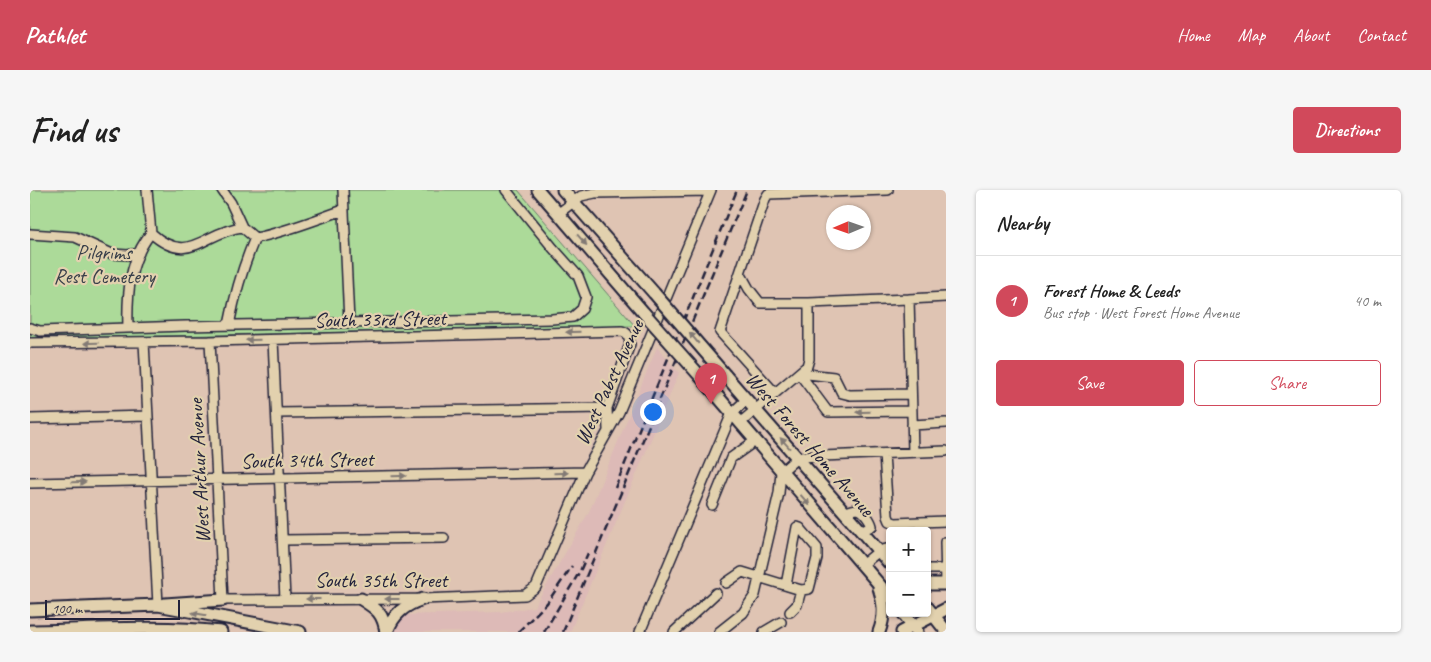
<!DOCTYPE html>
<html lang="en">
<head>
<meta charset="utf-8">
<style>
	:root { --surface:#fff; --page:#f6f6f6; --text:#222; --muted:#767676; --line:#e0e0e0; --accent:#d1495b }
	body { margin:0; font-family:Caveat,sans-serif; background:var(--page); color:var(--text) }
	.controls { position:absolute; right:15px; bottom:15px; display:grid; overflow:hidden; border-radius:5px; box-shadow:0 1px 4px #0004 }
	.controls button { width:45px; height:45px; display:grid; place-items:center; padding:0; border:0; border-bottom:1px solid var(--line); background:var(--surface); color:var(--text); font:25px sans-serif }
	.compass { position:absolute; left:796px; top:15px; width:45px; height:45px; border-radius:50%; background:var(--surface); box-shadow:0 1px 4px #0004; rotate:268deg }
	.scale { position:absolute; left:15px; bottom:12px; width:135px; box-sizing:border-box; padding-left:5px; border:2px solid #22223b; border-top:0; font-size:14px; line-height:18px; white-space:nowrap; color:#22223b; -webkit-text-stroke:4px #e2d1ae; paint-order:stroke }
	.you { position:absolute; left:622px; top:221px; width:18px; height:18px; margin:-12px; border:4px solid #fff; border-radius:50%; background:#1a73e8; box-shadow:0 0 0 8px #1a73e833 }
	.badge { display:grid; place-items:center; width:32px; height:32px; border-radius:50%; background:var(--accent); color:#fff; font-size:16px; font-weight:700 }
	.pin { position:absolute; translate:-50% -41px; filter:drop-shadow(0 1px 2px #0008) }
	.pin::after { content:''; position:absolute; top:26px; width:18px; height:15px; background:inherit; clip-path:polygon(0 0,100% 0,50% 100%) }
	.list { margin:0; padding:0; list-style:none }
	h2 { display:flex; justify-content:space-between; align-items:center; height:65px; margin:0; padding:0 20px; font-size:21px }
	h2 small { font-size:16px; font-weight:400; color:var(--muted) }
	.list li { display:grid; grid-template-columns:32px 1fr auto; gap:15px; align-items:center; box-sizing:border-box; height:90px; padding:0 20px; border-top:1px solid var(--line) }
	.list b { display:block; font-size:19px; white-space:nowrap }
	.list p { margin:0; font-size:16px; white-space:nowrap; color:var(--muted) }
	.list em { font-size:16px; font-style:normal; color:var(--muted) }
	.actions { display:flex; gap:10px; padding:15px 20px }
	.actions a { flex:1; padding:11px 0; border:1px solid var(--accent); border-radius:5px; text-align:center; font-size:18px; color:var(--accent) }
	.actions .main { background:var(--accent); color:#fff }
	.map { position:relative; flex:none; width:916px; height:442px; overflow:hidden; border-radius:5px }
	header { display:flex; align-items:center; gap:30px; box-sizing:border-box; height:70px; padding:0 25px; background:var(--accent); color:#fff }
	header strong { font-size:24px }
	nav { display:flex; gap:28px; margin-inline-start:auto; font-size:18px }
	.intro { display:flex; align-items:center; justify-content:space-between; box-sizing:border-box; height:120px; padding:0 30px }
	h1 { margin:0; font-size:35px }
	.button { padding:12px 22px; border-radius:5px; background:var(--accent); color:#fff; font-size:18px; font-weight:700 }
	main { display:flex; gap:30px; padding:0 30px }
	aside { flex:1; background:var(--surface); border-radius:5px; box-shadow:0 1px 4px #0004 }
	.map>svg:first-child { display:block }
	.built { fill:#ddbab7 }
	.green { fill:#acda99; stroke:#677e6a }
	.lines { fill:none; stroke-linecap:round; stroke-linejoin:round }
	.minor-casing { stroke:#22223b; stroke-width:12 }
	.major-casing { stroke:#22223b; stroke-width:15 }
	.minor { stroke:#e2d1ae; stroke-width:9 }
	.major { stroke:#e2d1ae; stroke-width:11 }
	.rail { stroke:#22223b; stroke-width:2.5; stroke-dasharray:8 4; stroke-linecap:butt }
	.major-bridge-casing { stroke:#22223b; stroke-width:15; stroke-linecap:butt }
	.major-bridge { stroke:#e2d1ae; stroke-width:11 }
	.oneway { fill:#827a74 }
	.labels { text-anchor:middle; stroke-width:4.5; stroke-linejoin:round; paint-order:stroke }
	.park-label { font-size:21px; fill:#373e49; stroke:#e2d1ae }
	.street-label { font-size:21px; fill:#22223b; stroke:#e2d1ae }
</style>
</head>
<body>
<header>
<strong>Pathlet</strong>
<nav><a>Home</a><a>Map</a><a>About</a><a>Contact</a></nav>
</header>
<div class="intro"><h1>Find us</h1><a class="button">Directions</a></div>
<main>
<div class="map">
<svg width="916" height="442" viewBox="0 0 916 442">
	<rect width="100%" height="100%" fill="#dfc4b3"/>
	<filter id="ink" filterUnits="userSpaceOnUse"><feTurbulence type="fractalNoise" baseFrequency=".02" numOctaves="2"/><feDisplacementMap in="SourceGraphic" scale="10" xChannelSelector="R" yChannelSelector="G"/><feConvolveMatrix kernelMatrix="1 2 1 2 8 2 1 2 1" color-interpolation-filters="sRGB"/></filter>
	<g filter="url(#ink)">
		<!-- built -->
		<path class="built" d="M627,157L649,183L540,442H364L372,425L470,422L504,417L559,322Z"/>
		<!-- green -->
		<path class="green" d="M0,0H488L605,136L0,149Z"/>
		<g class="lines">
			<!-- minor casing -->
			<g class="minor-casing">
				<path id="minor" d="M117,0L121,43
					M192,0L201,13L212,37
					M313,0L319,132
					M529,23L551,6L565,3L680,1
					M0,44L45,47L82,64L98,65L109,63
					M710,83L719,99L730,113H779
					M199,135C205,104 213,76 225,48C256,42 284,30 314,20
					M0,138L10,141L155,136L522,129L543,127L552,119L556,107L548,86L523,58L476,0
					M98,138C97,104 99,70 121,43C159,77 173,42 212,37L225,48
					M243,150L255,409
					M180,151L193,410L393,409L495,405L506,397L555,282L589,222L681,0
					M114,152L128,415
					M0,153L180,151L592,141C599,143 599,147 600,154L577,218L578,240
					M769,183L798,222L882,221
					M769,183L804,187L812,203L820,205L881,204
					M745,203L690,142L735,9L738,4L858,0
					M247,223L577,218
					M0,229L118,226
					M710,233L777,176L779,169V113L879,109
					M882,235L916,233
					M883,262L879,109L916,107
					M854,264L858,326L860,331L865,333L916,331
					M0,293L555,282
					M682,315L701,268L725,251
					M815,322C819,321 824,319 828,319C834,320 841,331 842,336L831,341
					M253,350L414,348
					M915,352L916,394
					M832,375L849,361L860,358
					M897,379H915
					M696,393L712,382L771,400L779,399L787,368V358L770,338L767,337L756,395
					M760,422L767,415L771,400
					M610,442L702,223L716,210
					M644,442L686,403
					M689,442L713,423L725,405L749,303L751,282L768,267L916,261
					M734,442L751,432"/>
			</g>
			<!-- major casing -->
			<g class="major-casing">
				<path id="major" d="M508,0L614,123
					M533,0L624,103
					M695,185L860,374
					M671,187L860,407
					M897,394H916
					M849,398C854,414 855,426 849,442
					M331,409C347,419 353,423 356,442
					M135,414L193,410
					M897,417L916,441
					M0,420L128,415L270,442
					M873,423L887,441
					M0,441C64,440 127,435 191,442
					M357,442C363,424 375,415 393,409
					M872,442L916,419"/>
			</g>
			<!-- minor -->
			<use href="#minor" class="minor"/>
			<!-- major -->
			<use href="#major" class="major"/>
			<!-- rail -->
			<path class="rail" d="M585,298L707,0
				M488,442L517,413L542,376
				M514,442L550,381L558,363
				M533,442L717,0"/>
			<!-- major-bridge casing -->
			<g class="major-bridge-casing">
				<path id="major-bridge" d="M624,103L695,185
					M614,123L671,187"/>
			</g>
			<!-- major-bridge -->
			<use href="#major-bridge" class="major-bridge"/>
		</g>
		<!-- one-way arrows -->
		<defs><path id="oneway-solid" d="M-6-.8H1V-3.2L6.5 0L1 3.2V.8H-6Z" transform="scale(1.25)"/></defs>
		<g class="oneway">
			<use href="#oneway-solid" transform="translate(552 50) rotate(49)"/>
			<use href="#oneway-solid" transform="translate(543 142) rotate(179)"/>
			<use href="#oneway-solid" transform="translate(664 148) rotate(-130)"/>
			<use href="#oneway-solid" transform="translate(223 150) rotate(179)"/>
			<use href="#oneway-solid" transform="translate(61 153) rotate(179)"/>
			<use href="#oneway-solid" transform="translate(833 222) rotate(179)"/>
			<use href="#oneway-solid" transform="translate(755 253) rotate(-132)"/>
			<use href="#oneway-solid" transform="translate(531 283) rotate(-1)"/>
			<use href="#oneway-solid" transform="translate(369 286) rotate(-1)"/>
			<use href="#oneway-solid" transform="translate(49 292) rotate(-1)"/>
			<use href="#oneway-solid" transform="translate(775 310) rotate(49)"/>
			<use href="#oneway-solid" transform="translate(283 409) rotate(-180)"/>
			<use href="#oneway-solid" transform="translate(362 409) rotate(-180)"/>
			<use href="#oneway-solid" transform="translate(169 424) rotate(-170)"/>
		</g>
	</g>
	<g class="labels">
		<!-- park labels -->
		<g class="park-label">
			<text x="74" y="69">Pilgrims<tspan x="74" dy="24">Rest Cemetery</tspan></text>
		</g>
		<!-- street labels -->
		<g class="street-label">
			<text transform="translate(350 129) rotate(-1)" y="7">South 33rd Street</text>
			<text transform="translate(579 192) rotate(-65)" y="7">West Pabst Avenue</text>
			<text transform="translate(780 254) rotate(49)" y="7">West Forest Home Avenue</text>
			<text transform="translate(277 270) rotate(-1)" y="7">South 34th Street</text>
			<text transform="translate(169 281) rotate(-93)" y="7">West Arthur Avenue</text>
			<text x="351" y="397">South 35th Street</text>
		</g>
	</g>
</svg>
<div class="controls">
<button>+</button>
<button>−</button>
</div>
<svg class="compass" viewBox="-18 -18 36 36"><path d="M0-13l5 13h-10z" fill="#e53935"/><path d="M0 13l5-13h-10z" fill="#767676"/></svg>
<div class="scale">100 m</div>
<div class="you"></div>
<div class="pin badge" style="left:681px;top:214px">1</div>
</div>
<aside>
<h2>Nearby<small></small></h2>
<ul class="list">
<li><span class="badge">1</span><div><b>Forest Home &amp; Leeds</b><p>Bus stop · West Forest Home Avenue</p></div><em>40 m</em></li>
</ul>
<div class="actions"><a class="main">Save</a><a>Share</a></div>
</aside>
</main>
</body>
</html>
